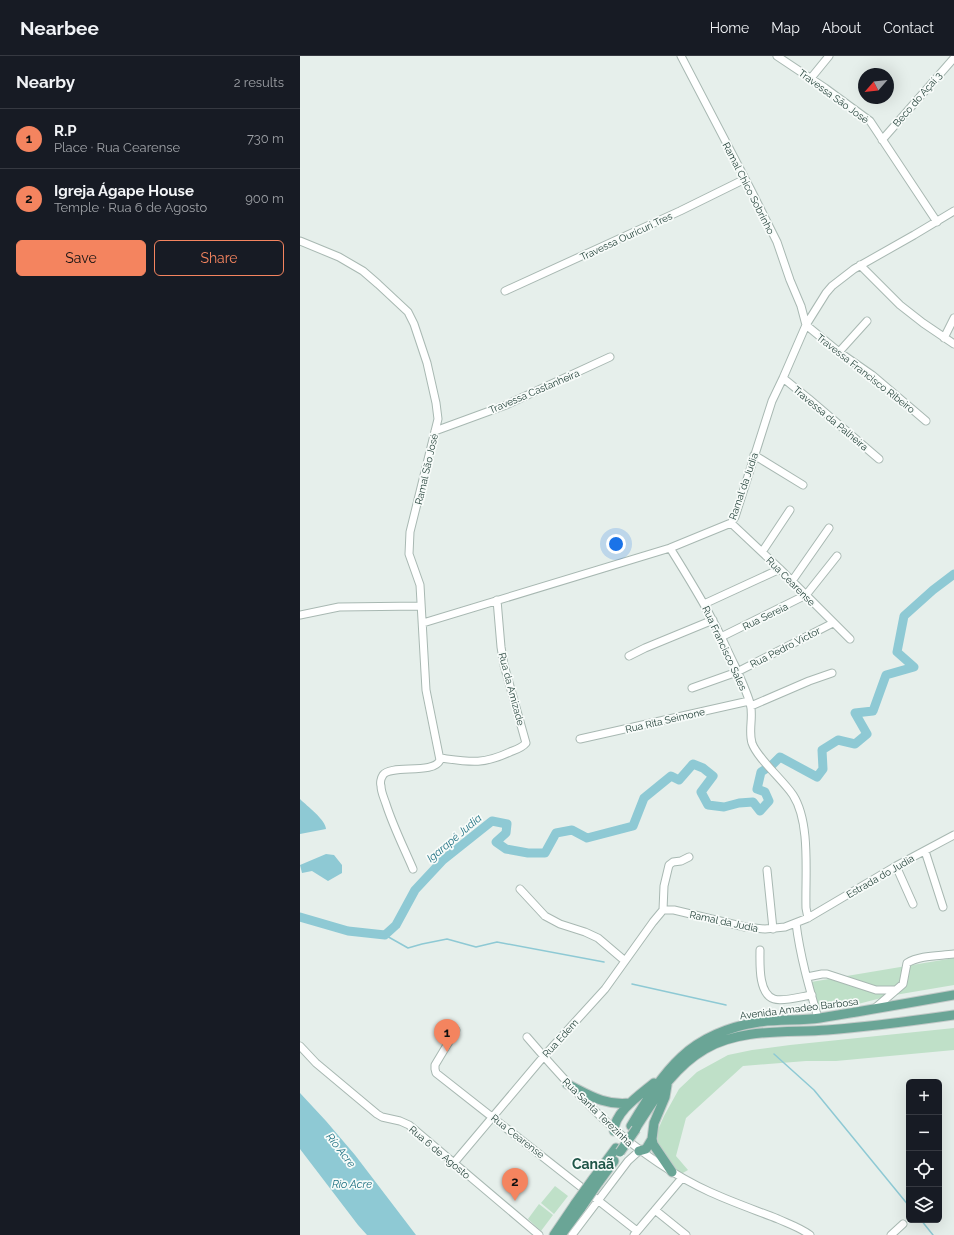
<!DOCTYPE html>
<html lang="en">
<head>
<meta charset="utf-8">
<style>
	:root { --surface:#171b24; --page:#242831; --text:#f1f3f6; --muted:#9ea1a6; --line:#363941; --accent:#f4845f }
	body { margin:0; font-family:Raleway,sans-serif; background:var(--page); color:var(--text) }
	.controls { position:absolute; right:12px; bottom:12px; display:grid; overflow:hidden; border-radius:6px; box-shadow:0 4px 16px #0002 }
	.controls button { width:36px; height:36px; display:grid; place-items:center; padding:0; border:0; border-bottom:1px solid var(--line); background:var(--surface); color:var(--text); font:20px sans-serif }
	.compass { position:absolute; left:558px; top:12px; width:36px; height:36px; border-radius:50%; background:var(--surface); box-shadow:0 4px 16px #0002; rotate:242deg }
	.you { position:absolute; left:316px; top:488px; width:14px; height:14px; margin:-10px; border:3px solid #fff; border-radius:50%; background:#1a73e8; box-shadow:0 0 0 6px #1a73e833 }
	.badge { display:grid; place-items:center; width:26px; height:26px; border-radius:50%; background:var(--accent); color:#111; font-size:13px; font-weight:700 }
	.pin { position:absolute; translate:-50% -33px; filter:drop-shadow(0 1px 2px #0008) }
	.pin::after { content:''; position:absolute; top:21px; width:14px; height:12px; background:inherit; clip-path:polygon(0 0,100% 0,50% 100%) }
	.list { margin:0; padding:0; list-style:none }
	h2 { display:flex; justify-content:space-between; align-items:center; height:52px; margin:0; padding:0 16px; font-size:17px }
	h2 small { font-size:13px; font-weight:400; color:var(--muted) }
	.list li { display:grid; grid-template-columns:26px 1fr auto; gap:12px; align-items:center; box-sizing:border-box; height:60px; padding:0 16px; border-top:1px solid var(--line) }
	.list b { display:block; font-size:15px; white-space:nowrap }
	.list p { margin:0; font-size:13px; white-space:nowrap; color:var(--muted) }
	.list em { font-size:13px; font-style:normal; color:var(--muted) }
	.actions { display:flex; gap:8px; padding:12px 16px }
	.actions a { flex:1; padding:9px 0; border:1px solid var(--accent); border-radius:6px; text-align:center; font-size:14px; color:var(--accent) }
	.actions .main { background:var(--accent); color:#111 }
	.icon { flex:none; width:22px; height:22px; fill:none; stroke:currentColor; stroke-width:2; stroke-linecap:round; stroke-linejoin:round }
	.map { position:relative; flex:none; width:654px; height:1179px; overflow:hidden }
	header { display:flex; align-items:center; gap:24px; box-sizing:border-box; height:56px; padding:0 20px; background:var(--surface); border-bottom:1px solid var(--line) }
	header strong { font-size:19px }
	nav { display:flex; gap:22px; margin-inline-start:auto; font-size:14px }
	main { display:flex }
	aside { flex:1; background:var(--surface) }
	.map>svg:first-child { display:block }
	.park { fill:#bfe0c8 }
	.water { fill:#8ec9d4 }
	.lines { fill:none; stroke-linecap:round; stroke-linejoin:round }
	.stream { stroke:#8ec9d4; stroke-width:1.5 }
	.river { stroke:#8ec9d4; stroke-width:9 }
	.minor-casing { stroke:#a8b8b2; stroke-width:9 }
	.major-casing { stroke:#c2cac8; stroke-width:11 }
	.minor { stroke:#fff; stroke-width:7 }
	.major { stroke:#6aa596; stroke-width:9 }
	.major-bridge-casing { stroke:#c2cac8; stroke-width:11; stroke-linecap:butt }
	.major-bridge { stroke:#6aa596; stroke-width:9 }
	.labels { text-anchor:middle; stroke-width:3.5; stroke-linejoin:round; paint-order:stroke }
	.street-label { font-size:10px; fill:#24423a; stroke:#f7fbf9 }
	.water-label { font-size:11px; font-style:italic; fill:#1c6f80; stroke:#f7fbf9 }
	.district-label { font-size:14px; font-weight:bold; fill:#1f5548; stroke:#f7fbf9 }
</style>
</head>
<body>
<header>
<strong>Nearbee</strong>
<nav><a>Home</a><a>Map</a><a>About</a><a>Contact</a></nav>
</header>
<main>
<aside>
<h2>Nearby<small>2 results</small></h2>
<ul class="list">
<li><span class="badge">1</span><div><b>R.P</b><p>Place · Rua Cearense</p></div><em>730 m</em></li>
<li><span class="badge">2</span><div><b>Igreja Ágape House</b><p>Temple · Rua 6 de Agosto</p></div><em>900 m</em></li>
</ul>
<div class="actions"><a class="main">Save</a><a>Share</a></div>
</aside>
<div class="map">
<svg width="654" height="1179" viewBox="0 0 654 1179">
	<rect width="100%" height="100%" fill="#e6efeb"/>
	<!-- park -->
	<path class="park" d="M654,902V929L589,940L558,948L519,953L511,926Z
		M654,972V994L536,1005H506L443,1010L386,1062L376,1100L388,1114L381,1118L368,1104L358,1090L357,1076L364,1060L379,1033L397,1016L428,999L452,994L490,989Z
		M255,1130L268,1140L254,1158L241,1147Z
		M239,1148L253,1159L241,1175L228,1163Z"/>
	<!-- water -->
	<path class="water" d="M0,743C7,750 26,764 26,773L0,778Z
		M26,798L34,799L42,809V817L28,825L12,815L2,817L0,809Z
		M0,1037L26,1065L55,1099L116,1179H67L58,1169L0,1093Z"/>
	<g class="lines">
		<!-- stream -->
		<path class="stream" d="M85,879L108,892L122,888L147,883L176,891L197,886L304,906
			M332,928L426,949
			M474,998L514,1034L609,1150
			M621,1164L633,1179"/>
		<!-- river -->
		<path class="river" d="M0,861L48,875L85,879L96,869L115,834L143,804L192,765L207,768L206,777L196,786L206,793L228,797H245L256,777L272,774L287,782L333,770L344,742L371,720L379,724L393,708L403,712L413,720L401,736L408,749L424,751L439,747L453,746L460,755L469,745L465,736L457,733L461,716L472,709L480,701L517,721L523,713L522,694L538,684L555,688L567,678L555,657L573,655L586,619L614,611L597,596L604,560L633,534L654,518"/>
		<!-- minor casing -->
		<g class="minor-casing">
			<path id="minor" d="M381,0L451,134L477,186L490,224L501,250L506,269L539,296L572,319L626,365
				M477,0L525,32L570,65L637,166
				M511,22L529,0
				M582,84L654,2
				M0,185L39,201L63,215L78,228L108,256L114,268L127,307L136,347L138,363L110,476L109,498L120,529L126,634L140,704C134,719 91,708 83,719C81,722 80,727 81,730C81,736 84,742 86,748C93,770 104,792 113,813
				M560,209L600,249L623,267L654,288
				M205,235L380,155L445,123
				M644,282L654,262
				M539,296L567,265
				M483,322L509,343L579,403
				M135,375L206,349L310,301
				M454,399L503,429
				M431,467L480,513L550,583
				M370,492C385,516 400,540 413,565C421,579 427,594 434,608C440,621 446,634 450,647C454,660 448,674 452,687C457,702 483,724 493,739C511,767 505,819 506,852L508,862
				M462,496L490,454
				M492,525L529,472
				M404,548L480,513
				M0,559L39,551L121,550
				M123,567L370,492L431,467L435,461L472,345L483,322L506,269L526,237L532,230L554,213L614,179L654,155
				M421,581L506,539L537,500
				M329,600L345,592L413,564
				M392,632L437,616L533,567
				M451,650L509,625L532,617
				M280,683L449,645
				M140,702C170,706 182,709 210,696C215,694 222,692 226,687L204,609L201,591L197,544
				M625,795L643,851
				M596,810L613,848
				M467,814L473,873
				M220,833L245,860L260,868L285,876L298,882L325,905
				M363,854H374L445,871L465,873L485,871L508,862L596,810L654,779
				M363,854L364,830L369,809L373,806L381,805L389,801
				M496,867C500,900 509,931 518,962
				M460,894C460,907 458,938 474,943C483,946 503,940 512,939
				M507,921L522,918H527L576,934H596
				M574,953L603,928L607,907C620,899 639,900 654,898
				M156,974L135,1009V1013L136,1017L337,1175
				M227,981C282,1045 332,1100 410,1136C432,1146 455,1154 478,1163C489,1168 501,1172 510,1179
				M0,990L16,1007L77,1058L82,1061L100,1065L109,1069L239,1179
				M153,1108L244,1000L305,933L353,866L363,854
				M355,1154L386,1179
				M272,1179L328,1105L339,1095
				M334,1179L382,1122
				M591,1179L603,1168"/>
		</g>
		<!-- major casing -->
		<g class="major-casing">
			<path id="major" d="M267,1028C289,1039 305,1050 330,1047
				M331,1070C365,1013 389,977 459,966C479,963 500,965 520,962C564,955 609,947 654,939
				M337,1070C356,1041 374,1011 405,993C440,972 487,977 527,974C569,971 612,965 654,959
				M314,1075C314,1056 341,1038 354,1027
				M352,1083L353,1088L372,1116
				M339,1095L346,1093L352,1083L354,1067L365,1041L367,1029
				M293,1123L316,1092
				M298,1127L314,1105
				M254,1179L275,1148
				M261,1179L281,1152"/>
		</g>
		<!-- minor -->
		<use href="#minor" class="minor"/>
		<!-- major -->
		<use href="#major" class="major"/>
		<!-- major-bridge casing -->
		<g class="major-bridge-casing">
			<path id="major-bridge" d="M320,1096L336,1073
				M275,1148L293,1123
				M281,1152L298,1127"/>
		</g>
		<!-- major-bridge -->
		<use href="#major-bridge" class="major-bridge"/>
	</g>
	<g class="labels">
		<!-- street labels -->
		<g class="street-label">
			<text transform="translate(534 40) rotate(36)" y="4">Travessa São José</text>
			<text transform="translate(617 43) rotate(-49)" y="4">Beco do Açaí 3</text>
			<text transform="translate(449 132) rotate(63)" y="4">Ramal Chico Sobrinho</text>
			<text transform="translate(326 180) rotate(-25)" y="4">Travessa Ouricuri Tres</text>
			<text transform="translate(566 317) rotate(38)" y="4">Travessa Francisco Ribeiro</text>
			<text transform="translate(234 335) rotate(-23)" y="4">Travessa Castanheira</text>
			<text transform="translate(531 362) rotate(40)" y="4">Travessa da Palheira</text>
			<text transform="translate(126 413) rotate(-77)" y="4">Ramal São José</text>
			<text transform="translate(443 430) rotate(-71)" y="4">Ramal da Judia</text>
			<text transform="translate(491 525) rotate(45)" y="4">Rua Cearense</text>
			<text transform="translate(465 560) rotate(-26)" y="4">Rua Sereia</text>
			<text transform="translate(485 591) rotate(-27)" y="4">Rua Pedro Victor</text>
			<text transform="translate(425 592) rotate(65)" y="4">Rua Francisco Sales</text>
			<text transform="translate(212 633) rotate(75)" y="4">Rua da Amizade</text>
			<text transform="translate(365 664) rotate(-13)" y="4">Rua Rita Seimone</text>
			<text transform="translate(580 820) rotate(-30)" y="4">Estrada do Judia</text>
			<text transform="translate(424 865) rotate(12)" y="4">Ramal da Judia</text>
			<text transform="translate(499 952) rotate(-7)" y="4">Avenida Amadeo Barbosa</text>
			<text transform="translate(260 982) rotate(-48)" y="4">Rua Edem</text>
			<text transform="translate(298 1056) rotate(44)" y="4">Rua Santa Terezinha</text>
			<text transform="translate(218 1080) rotate(38)" y="4">Rua Cearense</text>
			<text transform="translate(140 1096) rotate(40)" y="4">Rua 6 de Agosto</text>
		</g>
		<!-- water labels -->
		<g class="water-label">
			<text transform="translate(154 782) rotate(-40)" y="4">Igarapé Judia</text>
			<text transform="translate(41 1094) rotate(52)" y="4">Río Acre</text>
			<text x="52" y="1132">Rio Acre</text>
		</g>
		<!-- district labels -->
		<g class="district-label">
			<text x="293" y="1113">Canaã</text>
		</g>
	</g>
</svg>
<div class="controls">
<button>+</button>
<button>−</button>
<button><svg class="icon" aria-label="locate" viewBox="0 0 24 24"><circle cx="12" cy="12" r="6"/><path d="M12 2v4M12 18v4M2 12h4M18 12h4"/></svg></button>
<button><svg class="icon" aria-label="layers" viewBox="0 0 24 24"><path d="M12 4l9 5-9 5-9-5zM3 14l9 5 9-5"/></svg></button>
</div>
<svg class="compass" viewBox="-18 -18 36 36"><path d="M0-13l5 13h-10z" fill="#e53935"/><path d="M0 13l5-13h-10z" fill="#9ea1a6"/></svg>
<div class="you"></div>
<div class="pin badge" style="left:147px;top:996px">1</div>
<div class="pin badge" style="left:215px;top:1145px">2</div>
</div>
</main>
</body>
</html>
